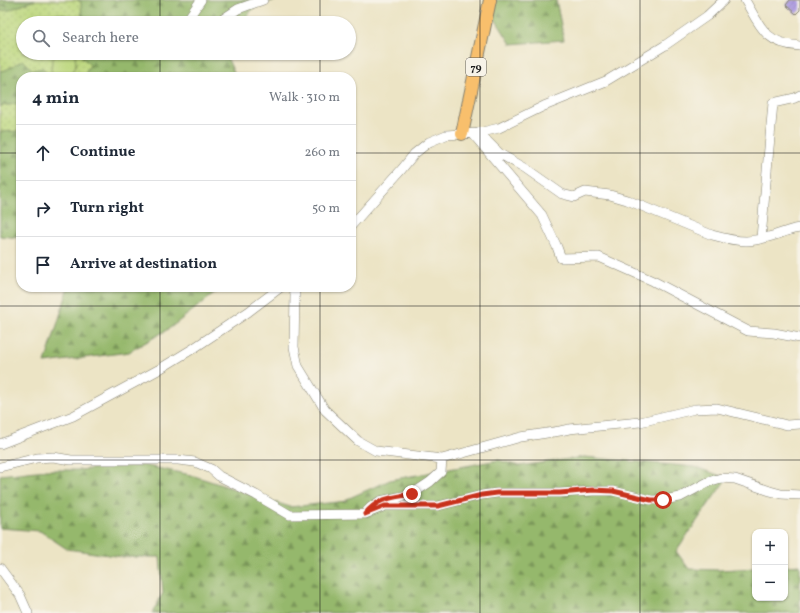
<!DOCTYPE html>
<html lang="en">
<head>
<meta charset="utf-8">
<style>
	:root { --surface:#fff; --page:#f2f2f3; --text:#1f2937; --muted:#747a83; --line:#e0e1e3 }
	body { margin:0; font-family:Vollkorn,serif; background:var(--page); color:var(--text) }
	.controls { position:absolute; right:12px; bottom:12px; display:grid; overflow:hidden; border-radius:8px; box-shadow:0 1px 3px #0004 }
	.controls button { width:36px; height:36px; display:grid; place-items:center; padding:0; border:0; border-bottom:1px solid var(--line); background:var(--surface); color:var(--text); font:20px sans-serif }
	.stop { position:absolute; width:12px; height:12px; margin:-9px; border:3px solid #c8321e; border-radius:50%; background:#fff }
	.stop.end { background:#c8321e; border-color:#fff; box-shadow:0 1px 4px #0008 }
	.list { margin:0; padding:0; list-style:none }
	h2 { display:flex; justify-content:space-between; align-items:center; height:52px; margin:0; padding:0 16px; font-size:17px }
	h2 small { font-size:13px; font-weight:400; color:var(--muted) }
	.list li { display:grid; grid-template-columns:26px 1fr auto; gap:12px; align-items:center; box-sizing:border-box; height:56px; padding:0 16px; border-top:1px solid var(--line) }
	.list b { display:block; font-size:15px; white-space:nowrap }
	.list em { font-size:13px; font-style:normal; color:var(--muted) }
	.icon { flex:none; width:22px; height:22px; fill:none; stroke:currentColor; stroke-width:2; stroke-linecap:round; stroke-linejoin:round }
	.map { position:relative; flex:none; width:800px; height:613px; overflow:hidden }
	.search { position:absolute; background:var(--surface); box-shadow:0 1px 3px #0004; left:16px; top:16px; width:340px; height:44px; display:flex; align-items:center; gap:10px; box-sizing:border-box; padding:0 14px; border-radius:22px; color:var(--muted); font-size:15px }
	.panel { position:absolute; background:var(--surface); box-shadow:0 1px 3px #0004; left:16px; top:72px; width:340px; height:220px; border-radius:16px }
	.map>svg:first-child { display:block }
	.grass { fill:url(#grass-dots); stroke:#6c7a4c }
	.forest { fill:url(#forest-firs); stroke:#586a44 }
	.garden { fill:#bcd77d; stroke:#6c7a4c }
	.building { fill:url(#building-hatch) }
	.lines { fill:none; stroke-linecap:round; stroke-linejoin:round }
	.minor-casing { stroke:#848070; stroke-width:10 }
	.major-casing { stroke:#848070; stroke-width:14 }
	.minor { stroke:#fff; stroke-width:9 }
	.major { stroke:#f8bf6c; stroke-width:12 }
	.route { stroke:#c8321e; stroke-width:5 }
	.grid { fill:none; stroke:#1c1c1c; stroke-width:1; stroke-opacity:0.55 }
	.labels { text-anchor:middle; stroke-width:3; stroke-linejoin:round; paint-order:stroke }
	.shield { fill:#f7f3e8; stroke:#5e5c59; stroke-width:1 }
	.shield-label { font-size:11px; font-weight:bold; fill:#1c1c1c }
</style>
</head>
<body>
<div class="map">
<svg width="800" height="613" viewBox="0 0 800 613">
	<defs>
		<pattern id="grass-dots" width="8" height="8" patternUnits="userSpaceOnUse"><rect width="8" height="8" fill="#bcd77d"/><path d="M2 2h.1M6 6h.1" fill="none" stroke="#a1b86b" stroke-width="1.8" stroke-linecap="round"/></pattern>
		<pattern id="forest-firs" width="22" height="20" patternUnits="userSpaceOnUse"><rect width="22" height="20" fill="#95b86c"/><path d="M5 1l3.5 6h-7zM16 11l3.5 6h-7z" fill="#799558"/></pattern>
		<pattern id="building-hatch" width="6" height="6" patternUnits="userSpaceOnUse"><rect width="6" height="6" fill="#ac9ae2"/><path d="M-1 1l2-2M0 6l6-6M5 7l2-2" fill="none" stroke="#8b7db6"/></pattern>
	</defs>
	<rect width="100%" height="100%" fill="#f7f3e8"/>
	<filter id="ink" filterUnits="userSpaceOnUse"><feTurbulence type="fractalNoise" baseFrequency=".025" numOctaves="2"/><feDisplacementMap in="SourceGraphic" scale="8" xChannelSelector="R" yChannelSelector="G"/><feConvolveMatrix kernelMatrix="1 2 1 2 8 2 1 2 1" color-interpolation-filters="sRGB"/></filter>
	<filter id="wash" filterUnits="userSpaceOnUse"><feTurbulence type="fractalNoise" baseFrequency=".012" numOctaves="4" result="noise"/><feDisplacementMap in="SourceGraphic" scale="16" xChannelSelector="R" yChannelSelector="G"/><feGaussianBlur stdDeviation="0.9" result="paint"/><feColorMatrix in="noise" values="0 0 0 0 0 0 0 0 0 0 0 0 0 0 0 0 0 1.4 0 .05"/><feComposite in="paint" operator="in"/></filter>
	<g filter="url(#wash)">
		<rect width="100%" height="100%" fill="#ece4c5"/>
		<!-- grass -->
		<path class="grass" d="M0,0H80L92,23H23V53H99L96,77H21V139L0,143Z"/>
		<!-- forest -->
		<path class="forest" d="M0,0H35L9,10L0,11Z
			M77,0H279L257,4L241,23H80L82,20L81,2Z
			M490,0H556L564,40L511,44L488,8Z
			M81,53H225L236,77H84L90,65L83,58Z
			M23,60L33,70L43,68L48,77H21V103L0,106V71L6,70Z
			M21,131V238L0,236V132Z
			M69,287H223L170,328L129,352L45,363Z
			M584,457L695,467L727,478L676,551L689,569L720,570L755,568V598H785V566L800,565V613H152L163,593L160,557H123L67,549L40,531L0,528V475L46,470H77L142,465L191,475L290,507L347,501V499L390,480L498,460L519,466Z"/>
		<!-- garden -->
		<path class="garden" d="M55,14C63,13 71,16 75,23H50Z
			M58,53H74L75,55L76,65L70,76L57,77L51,71L52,60Z"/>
		<g id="blocks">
			<!-- building -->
			<path class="building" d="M790,0H800V10L796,14L786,5Z"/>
		</g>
	</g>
	<g filter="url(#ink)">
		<use href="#blocks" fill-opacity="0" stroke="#848070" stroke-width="1"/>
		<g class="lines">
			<!-- minor casing -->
			<g class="minor-casing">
				<path id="minor" d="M745,0C760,26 765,44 800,46
					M185,23L201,0
					M217,23L238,9L263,0
					M473,134L542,215L557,247L561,258L599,257L653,281L748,331L774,333L800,338
					M481,135L500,154L525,168L562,194L574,197L585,192L610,195L627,200L712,235C723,238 735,241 746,241C762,241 779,233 794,229L800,228
					M351,226L402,169L414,154L429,142L446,135L478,133L499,128L544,106L606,81L664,46L707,16L724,0
					M761,238L773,103L795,98L800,95
					M294,287L295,295L294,347L298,366L325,410L358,441L376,451L442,459L521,437L560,431L569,429L640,422L695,409L717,408L787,425L800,424
					M0,444L73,416L158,370L194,348L248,312L281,287
					M0,467L37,458L53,457L71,460H178L195,462L211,469L219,476L256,495L290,515L365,514L385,506H438L482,495L497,493H560L593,491H613L651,500H663L680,497L708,482L721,478L735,479L770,491L781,494L800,495
					M367,511L371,507L380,501L412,494L430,482L441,472L442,459
					M0,568L20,595L28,613"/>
			</g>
			<!-- major casing -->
			<g class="major-casing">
				<path id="major" d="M462,134L490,0"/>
			</g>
			<!-- minor -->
			<use href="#minor" class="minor"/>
			<!-- major -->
			<use href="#major" class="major"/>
		</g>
	</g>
	<g class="lines" filter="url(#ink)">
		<!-- route -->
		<path class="route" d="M412,494C392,498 379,497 365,514L385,506H438L482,495L497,493H560L593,490L613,491L651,500H663"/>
	</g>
	<!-- grid -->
	<path class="grid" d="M160,0V23M320,0V23M480,0V613M640,0V613M160,53V77M320,53V77M0,153H21M351,153H800M160,287V613M320,287V613M0,306H800M0,460H800"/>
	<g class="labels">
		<!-- shield labels -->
		<rect class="shield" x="466" y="58" width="20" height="18" rx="3"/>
		<g class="shield-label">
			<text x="476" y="71">79</text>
		</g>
	</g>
</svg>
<div class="controls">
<button>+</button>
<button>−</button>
</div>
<div class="stop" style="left:663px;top:500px"></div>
<div class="stop end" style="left:412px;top:494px"></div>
<div class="search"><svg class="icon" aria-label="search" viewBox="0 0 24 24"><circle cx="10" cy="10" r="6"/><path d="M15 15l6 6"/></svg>Search here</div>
<section class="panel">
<h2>4 min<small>Walk · 310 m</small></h2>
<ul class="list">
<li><svg class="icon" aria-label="ahead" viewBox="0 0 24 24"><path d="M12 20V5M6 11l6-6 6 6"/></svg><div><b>Continue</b></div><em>260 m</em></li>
<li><svg class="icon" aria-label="right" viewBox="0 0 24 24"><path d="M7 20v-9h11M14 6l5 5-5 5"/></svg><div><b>Turn right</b></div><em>50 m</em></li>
<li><svg class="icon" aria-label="arrive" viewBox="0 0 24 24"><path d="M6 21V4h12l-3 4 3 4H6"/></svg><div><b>Arrive at destination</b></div></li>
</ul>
</section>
</div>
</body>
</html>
